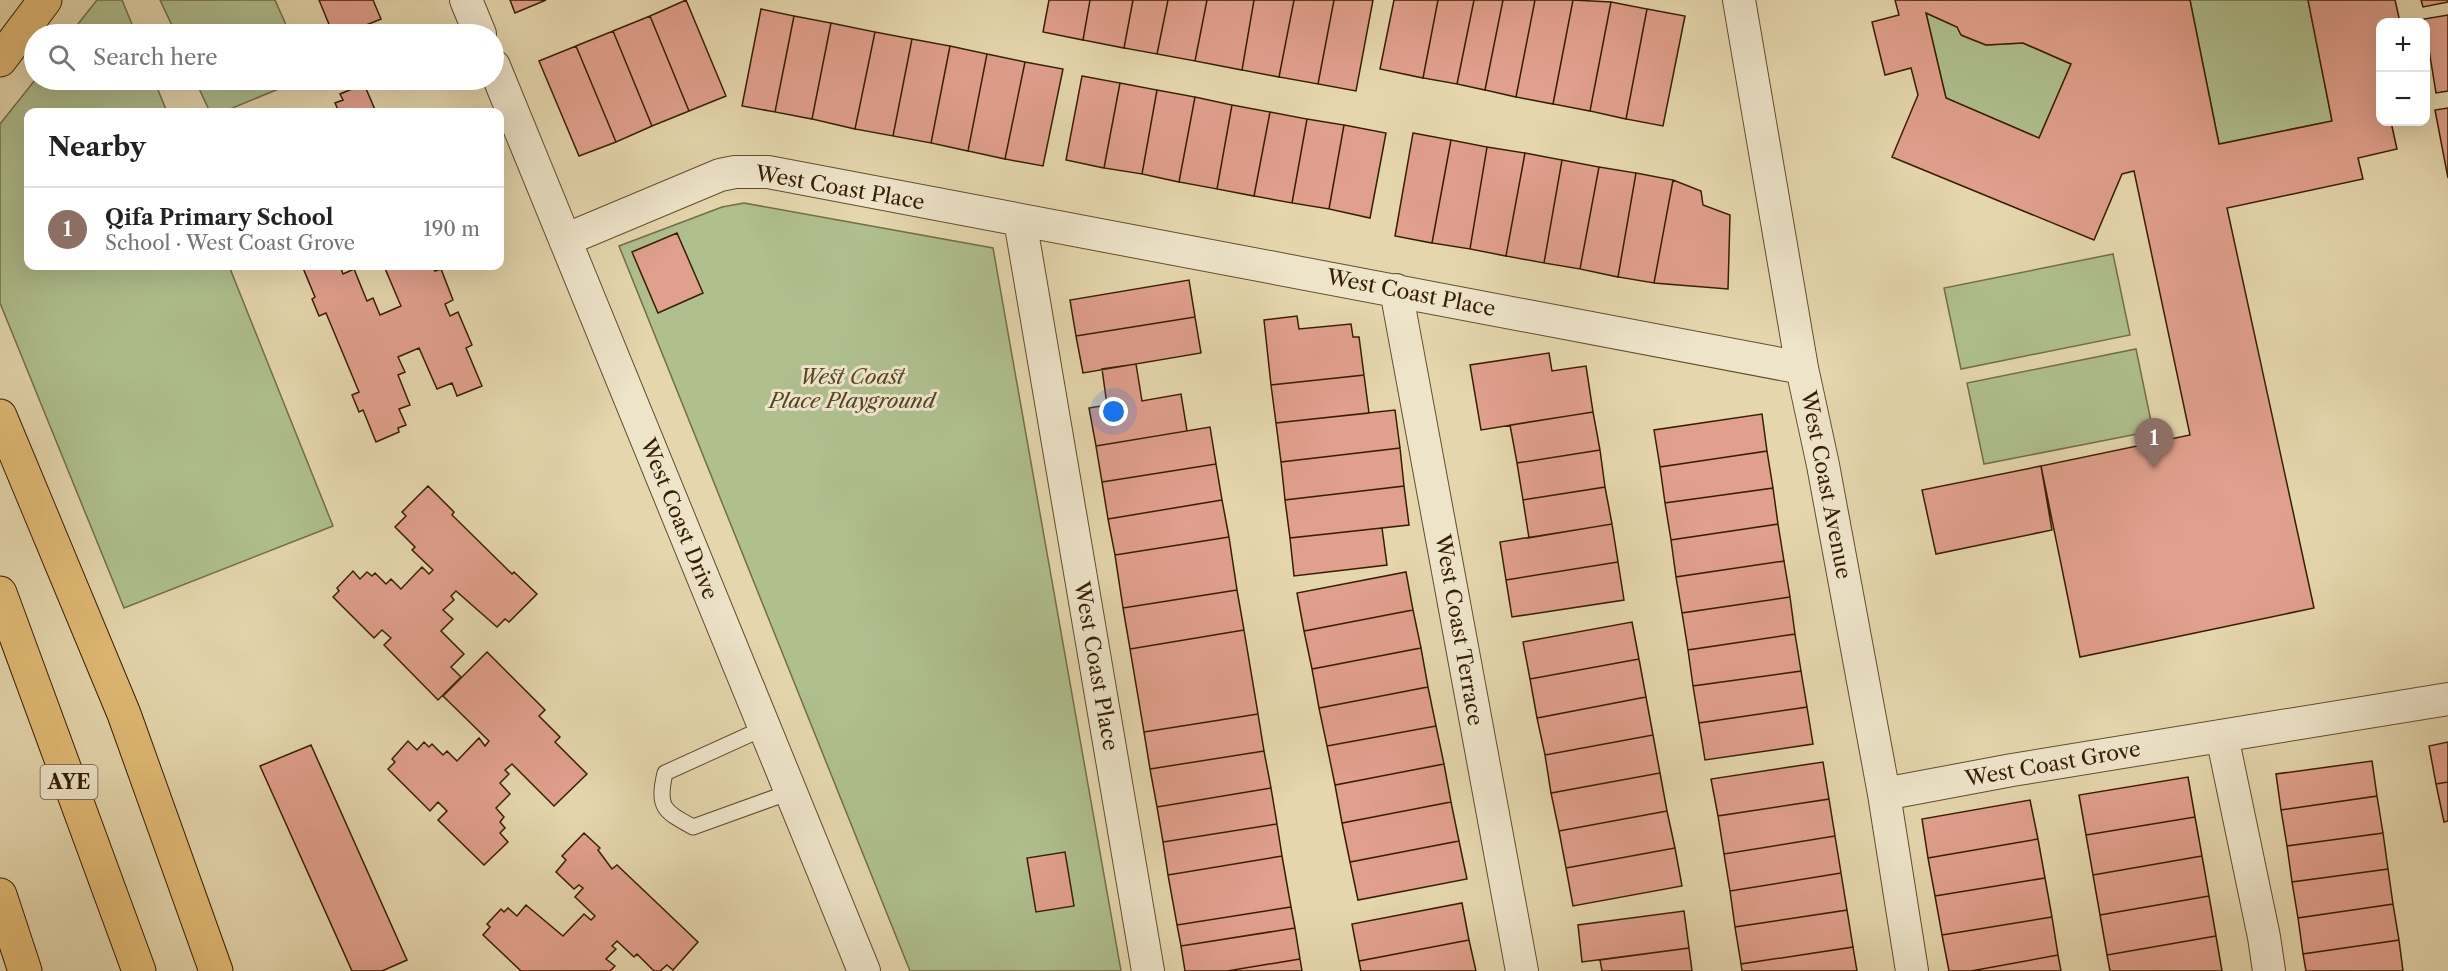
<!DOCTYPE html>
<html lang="en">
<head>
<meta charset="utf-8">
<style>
	:root { --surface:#fff; --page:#f2f2f2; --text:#222; --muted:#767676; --line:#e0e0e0; --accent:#111827 }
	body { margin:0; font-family:"Libre Caslon Text",serif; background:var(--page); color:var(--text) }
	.controls { position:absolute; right:18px; top:18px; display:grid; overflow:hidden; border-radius:12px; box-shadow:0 6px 24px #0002 }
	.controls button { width:54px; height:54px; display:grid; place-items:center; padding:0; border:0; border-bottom:2px solid var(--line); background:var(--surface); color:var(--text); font:30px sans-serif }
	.you { position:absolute; left:1114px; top:412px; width:21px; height:21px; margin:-15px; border:4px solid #fff; border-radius:50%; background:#1a73e8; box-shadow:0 0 0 9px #1a73e833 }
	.badge { display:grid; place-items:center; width:39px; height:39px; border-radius:50%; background:var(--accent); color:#fff; font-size:20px; font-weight:700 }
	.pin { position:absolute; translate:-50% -50px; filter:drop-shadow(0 2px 3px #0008) }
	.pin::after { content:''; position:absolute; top:32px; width:21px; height:18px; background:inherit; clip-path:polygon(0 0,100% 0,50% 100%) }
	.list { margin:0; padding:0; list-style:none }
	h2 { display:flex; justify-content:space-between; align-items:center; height:78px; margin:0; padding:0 24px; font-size:26px }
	h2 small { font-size:20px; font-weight:400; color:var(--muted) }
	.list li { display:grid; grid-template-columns:39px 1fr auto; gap:18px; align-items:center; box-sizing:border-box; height:84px; padding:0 24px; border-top:2px solid var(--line) }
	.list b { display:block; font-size:22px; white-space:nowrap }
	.list p { margin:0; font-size:20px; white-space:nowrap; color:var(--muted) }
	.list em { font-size:20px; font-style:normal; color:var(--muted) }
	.icon { flex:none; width:33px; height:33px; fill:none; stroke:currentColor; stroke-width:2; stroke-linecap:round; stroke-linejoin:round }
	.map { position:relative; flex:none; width:2448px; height:971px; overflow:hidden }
	.search { position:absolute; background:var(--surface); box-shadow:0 6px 24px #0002; left:24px; top:24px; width:480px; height:66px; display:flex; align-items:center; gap:15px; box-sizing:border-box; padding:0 21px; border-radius:33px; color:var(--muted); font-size:22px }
	.panel { position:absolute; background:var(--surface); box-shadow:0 6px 24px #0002; left:24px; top:108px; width:480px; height:162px; border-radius:12px }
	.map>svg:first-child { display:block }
	.green { fill:#afbf8e; stroke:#726f47; stroke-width:1.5 }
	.building { fill:#e19f8d; stroke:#361f00; stroke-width:1.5; fill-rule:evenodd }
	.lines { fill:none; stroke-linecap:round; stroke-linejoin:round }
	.service-casing { stroke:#624d2b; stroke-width:17 }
	.minor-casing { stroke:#624d2b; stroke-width:34 }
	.motorway-casing { stroke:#361f00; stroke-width:35 }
	.service { stroke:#eee4ca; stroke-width:15 }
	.minor { stroke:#eee4ca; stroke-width:32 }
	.motorway { stroke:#e2bb76; stroke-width:33 }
	.labels { text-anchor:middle; stroke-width:6; stroke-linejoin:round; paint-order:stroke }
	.shield { fill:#eee4ca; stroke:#6d5a3d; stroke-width:1.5 }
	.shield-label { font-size:20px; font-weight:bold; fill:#361f00 }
	.street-label { font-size:21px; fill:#361f00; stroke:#eee4ca }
	.park-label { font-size:21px; font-style:italic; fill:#544724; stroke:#eee4ca }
</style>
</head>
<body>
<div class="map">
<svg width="2448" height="971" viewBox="0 0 2448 971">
	<rect width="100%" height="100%" fill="#e5d6ad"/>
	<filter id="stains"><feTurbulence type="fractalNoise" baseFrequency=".00333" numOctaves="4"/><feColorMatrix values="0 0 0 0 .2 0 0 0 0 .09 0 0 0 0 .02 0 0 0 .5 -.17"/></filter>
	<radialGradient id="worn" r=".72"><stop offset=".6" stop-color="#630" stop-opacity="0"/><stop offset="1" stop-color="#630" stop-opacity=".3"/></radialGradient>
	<!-- green -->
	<path class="green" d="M97,0H122L136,34H70Z
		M160,0H275L290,34H176Z
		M2190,0H2308L2332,121L2219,144Z
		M1926,13L1957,27L1962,36L1986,45L2023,43L2071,64L2039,138L1946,98Z
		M35,80H154L167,112H28V266H229L333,526L124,608L0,303V124Z
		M195,80H300L223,112H210Z
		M744,203L993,248L1121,971H910L619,246L722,207Z
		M2113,254L2130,335L1961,369L1944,288Z
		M2136,349L2153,431L1984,464L1967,383Z"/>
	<!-- building -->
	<path class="building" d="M319,0H373L381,19L344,34H333Z
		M510,0H546L515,13Z
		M686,0L726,96L689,111L650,16Z
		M1049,0H1090L1083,40L1043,32Z
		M1090,0H1133L1124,48L1083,40Z
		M1133,0H1168L1157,54L1124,48Z
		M1168,0H1207L1195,61L1157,54Z
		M1207,0H1254L1242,70L1195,61Z
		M1254,0H1294L1279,77L1242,70Z
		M1294,0H1334L1318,84L1279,77Z
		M1334,0H1373L1356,91L1318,84Z
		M1394,0H1438L1423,78L1380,69Z
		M1438,0H1474L1457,84L1423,78Z
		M1474,0H1503L1485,90L1457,84Z
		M1503,0H1535L1516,97L1485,90Z
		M1535,0H1573L1553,104L1516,97Z
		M1573,0L1611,2L1590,111L1553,104Z
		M1895,0H2190L2219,144L2332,121L2308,0H2395L2400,22H2380V122H2391L2397,149L2358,158L2363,179L2227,208L2314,608L2080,657L2041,466L2190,435L2134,171L2122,174L2094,240L1892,157L1918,95L1911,68L1885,75L1872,22L1899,15ZM1926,13L1957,27L1961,35L1986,45L2023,43L2071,64L2039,138L1946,98Z
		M2421,0H2448V2L2423,7Z
		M1611,2L1647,9L1626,119L1590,111Z
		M761,9L794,16L775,112L742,106Z
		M1647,9L1685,16L1663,126L1626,119Z
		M2448,15V91L2436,93L2424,19Z
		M650,16L689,111L652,126L613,31Z
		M794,16L831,23L812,119L775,112Z
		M831,23L875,32L855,129L812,119Z
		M613,31L652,126L616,142L576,46Z
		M875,32L912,39L893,136L855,129Z
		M912,39L950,46L931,143L893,136Z
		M576,46L616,142L579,156L539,61Z
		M950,46L987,54L968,151L931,143Z
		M987,54L1025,62L1005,159L968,151Z
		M1025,62L1063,69L1043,166L1005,159Z
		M1082,76L1120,83L1104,168L1066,160Z
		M1120,83L1157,90L1142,174L1104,168Z
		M364,84L376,112H339L335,103L343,100L340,94Z
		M1157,90L1195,97L1179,182L1142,174Z
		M1195,97L1232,105L1217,189L1179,182Z
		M1232,105L1270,112L1254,196L1217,189Z
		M2448,108V178L2435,110Z
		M1270,112L1307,119L1292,203L1254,196Z
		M1307,119L1344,125L1329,209L1292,203Z
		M1344,125L1386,133L1370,218L1329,209Z
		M1413,133L1451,140L1432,243L1395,236Z
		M1451,140L1487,147L1470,249L1432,243Z
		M1487,147L1525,153L1506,256L1470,249Z
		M1525,153L1562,160L1544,263L1506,256Z
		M1562,160L1599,167L1580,269L1544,263Z
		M1599,167L1636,173L1618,277L1580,269Z
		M1636,173L1673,180L1654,283L1618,277Z
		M1673,180L1701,191L1703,205L1730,215L1728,289L1654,283Z
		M677,233L703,293L658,313L632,252Z
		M310,266H340L343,274L354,269L367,301L373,298L380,315L401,306L384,266H432L435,271L441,269L453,300L445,304L450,316L458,312L472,345L466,348L482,386L457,396L452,383L437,389L419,348L398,357L405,372L398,375L410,405L399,409L406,425L398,428L399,432L376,442L363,410L359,412L352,395L359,392L326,313L319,316L312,299L315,297L303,268Z
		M1189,280L1195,317L1076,336L1070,300Z
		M1297,316L1299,329L1351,324L1353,337H1359L1364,375L1271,385L1264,320Z
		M1195,317L1201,353L1083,373L1076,336Z
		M1549,353L1552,371L1586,366L1593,412L1481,430L1470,365Z
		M1136,364L1142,401L1181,394L1187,431L1096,446L1089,408L1107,405L1102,369Z
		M1364,375L1369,413L1276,423L1271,385Z
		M1395,410L1400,448L1281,462L1276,423Z
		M1593,412L1600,450L1517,463L1510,425Z
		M1762,414L1767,451L1660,467L1654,430Z
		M1210,427L1216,464L1102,482L1096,446Z
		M1400,448L1404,486L1285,500L1281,462Z
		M1600,450L1605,487L1523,500L1517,463Z
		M1767,451L1773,488L1665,503L1660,467Z
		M1216,464L1222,500L1108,519L1102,482Z
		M2041,466L2052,530L1936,554L1922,490Z
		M428,486L454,512L452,515L512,574L514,572L537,594L509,622L505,619L497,627L456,591L451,596L454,600L443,610L453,619L441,631L464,654L451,667L461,677L438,700L384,645L391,638L382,630L374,638L333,597L339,591L337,588L353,571L360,579L367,572L372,576L375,573L386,584L391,579L401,589L422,567L429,574L433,570L412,550L415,547L395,527L406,516L402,512Z
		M1404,486L1409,525L1290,538L1285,500Z
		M1605,487L1612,524L1529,538L1523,500Z
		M1773,488L1778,524L1671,540L1665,503Z
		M1222,500L1229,537L1115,555L1108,519Z
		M1612,524L1618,562L1506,580L1500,542Z
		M1778,524L1784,561L1676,577L1671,540Z
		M1382,528L1387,565L1294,576L1290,538Z
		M1229,537L1237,590L1123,608L1115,555Z
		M1784,561L1790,597L1682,613L1676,577Z
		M1618,562L1624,600L1512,617L1506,580Z
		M1406,572L1413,610L1304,631L1297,593Z
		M1237,590L1244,630L1130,649L1123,608Z
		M1790,597L1795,634L1688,650L1682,613Z
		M1413,610L1421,648L1312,669L1304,631Z
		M1632,622L1639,659L1530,679L1523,642Z
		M1244,630L1258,714L1144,732L1130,649Z
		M1795,634L1801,671L1693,686L1688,650Z
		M1421,648L1428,687L1319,708L1312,669Z
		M487,652L545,710L539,716L560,737L555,742L587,774L554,806L512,764L505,770L509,774L500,783L510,794L496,808L504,817L500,822L505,828L500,833L508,842L484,865L438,820L447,811L438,802L430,811L388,769L395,762L392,759L408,741L417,750L424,742L429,747L432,744L443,755L447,751L457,761L479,738L485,746L489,741L443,696Z
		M1639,659L1646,697L1537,718L1530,679Z
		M1801,671L1807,707L1699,723L1693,686Z
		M1428,687L1436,726L1327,746L1319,708Z
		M1646,697L1653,735L1545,755L1537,718Z
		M1807,707L1813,744L1705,760L1699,723Z
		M1258,714L1264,751L1150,769L1144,732Z
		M1436,726L1444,764L1335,785L1327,746Z
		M1653,735L1660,773L1551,793L1545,755Z
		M2448,742V782L2436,784L2429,746Z
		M311,745L407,960L382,971H352L260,766Z
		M1264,751L1271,788L1157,807L1150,769Z
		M2372,761L2377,796L2281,810L2276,774Z
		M1823,762L1829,799L1718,816L1711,779Z
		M1444,764L1451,802L1342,823L1335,785Z
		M1660,773L1667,811L1559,831L1551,793Z
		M2188,777L2195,817L2086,835L2079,795Z
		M2448,782V821L2444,822L2436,784Z
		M1271,788L1277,824L1163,842L1157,807Z
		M2377,796L2383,833L2287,846L2281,810Z
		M1829,799L1835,836L1724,854L1718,816Z
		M2030,800L2038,839L1928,858L1922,819Z
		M1451,802L1459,841L1350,862L1342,823Z
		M1667,811L1675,848L1566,868L1559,831Z
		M2195,817L2202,856L2093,875L2086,835Z
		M1277,824L1282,856L1168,875L1163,842Z
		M584,833L600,848L598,850L612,869L617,865L698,942L673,970L667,965L660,971H654L637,954L634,957L617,941L612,946L616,949L606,959L615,966L610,971H521L483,935L490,927L487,924L501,909L504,912L508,908L517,916L526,905L563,936L584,914L591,920L595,916L575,897L583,888L579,885L574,889L556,872L566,860L562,856Z
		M2383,833L2388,869L2292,882L2287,846Z
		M1835,836L1841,873L1730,891L1724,854Z
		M2038,839L2045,878L1935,896L1928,858Z
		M1459,841L1467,879L1358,900L1350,862Z
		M1675,848L1682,886L1573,906L1566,868Z
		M1065,852L1074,906L1036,912L1027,858Z
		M1282,856L1291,907L1177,925L1168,875Z
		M2202,856L2209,896L2100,915L2093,875Z
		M2388,869L2393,904L2298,918L2292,882Z
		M1841,873L1847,910L1735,927L1730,891Z
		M2045,878L2052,917L1942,935L1935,896Z
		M2209,896L2216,936L2107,955L2100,915Z
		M1462,903L1469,940L1359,961L1352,924Z
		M2393,904L2399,940L2303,954L2298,918Z
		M1291,907L1295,928L1181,946L1177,925Z
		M1847,910L1853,947L1741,964L1735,927Z
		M1684,911L1689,948L1582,962L1578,925Z
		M2052,917L2058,955L1971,971H1949L1942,935Z
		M1295,928L1300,959L1227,971H1185L1181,946Z
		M2216,936L2222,971H2110L2107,955Z
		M1469,940L1476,971H1361L1359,961Z
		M2399,940L2403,971H2306L2303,954Z
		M1853,947L1857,971H1742L1741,964Z
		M1689,948L1692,971H1602L1600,960Z
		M2058,955L2061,971H1971Z
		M1300,959L1302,971H1227Z"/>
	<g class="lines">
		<!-- service casing -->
		<g class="service-casing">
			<path id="service" d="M764,728L665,773C657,808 664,811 693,827L790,792"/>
		</g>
		<!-- minor casing -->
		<g class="minor-casing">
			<path id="minor" d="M466,0L480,34
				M1739,0L1802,368L1823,465L1884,794L1912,971
				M494,66L864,971
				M1020,220L1148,971
				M565,240L720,175L735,172H768L1802,368
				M1396,290L1522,971
				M2222,736L2264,937L2269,971
				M1884,794L2012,770L2448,699"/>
		</g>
		<!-- motorway casing -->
		<g class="motorway-casing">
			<path id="motorway" d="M0,60L45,0
				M0,416L124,714L216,971
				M0,593L139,971
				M0,895L25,971"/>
		</g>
		<!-- service -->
		<use href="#service" class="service"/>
		<!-- minor -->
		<use href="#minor" class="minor"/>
		<!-- motorway -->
		<use href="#motorway" class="motorway"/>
	</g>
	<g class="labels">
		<!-- shield labels -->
		<rect class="shield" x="40.5" y="765" width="57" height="34" rx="4.5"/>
		<g class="shield-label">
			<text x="69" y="789">AYE</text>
		</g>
		<!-- street labels -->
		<g class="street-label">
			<text transform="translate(840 188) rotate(10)" y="7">West Coast Place</text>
			<text transform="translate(1411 293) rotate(11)" y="7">West Coast Place</text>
			<text transform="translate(1826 485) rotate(79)" y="7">West Coast Avenue</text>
			<text transform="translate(679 519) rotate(68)" y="7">West Coast Drive</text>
			<text transform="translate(1459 630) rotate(80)" y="7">West Coast Terrace</text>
			<text transform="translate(1096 666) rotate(80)" y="7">West Coast Place</text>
			<text transform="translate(2053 764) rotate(-10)" y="7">West Coast Grove</text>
		</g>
		<!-- park labels -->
		<g class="park-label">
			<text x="852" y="384">West Coast<tspan x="852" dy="24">Place Playground</tspan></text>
		</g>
	</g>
	<rect width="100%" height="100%" filter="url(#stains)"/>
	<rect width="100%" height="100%" fill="url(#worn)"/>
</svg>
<div class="controls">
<button>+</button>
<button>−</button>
</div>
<div class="you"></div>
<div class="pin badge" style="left:2154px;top:468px;background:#8d6e63">1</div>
<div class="search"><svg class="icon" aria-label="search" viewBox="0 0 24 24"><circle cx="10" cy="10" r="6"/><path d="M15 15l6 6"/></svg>Search here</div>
<section class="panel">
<h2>Nearby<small></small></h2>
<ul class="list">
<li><span class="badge" style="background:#8d6e63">1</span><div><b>Qifa Primary School</b><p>School · West Coast Grove</p></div><em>190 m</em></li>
</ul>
</section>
</div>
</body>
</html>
